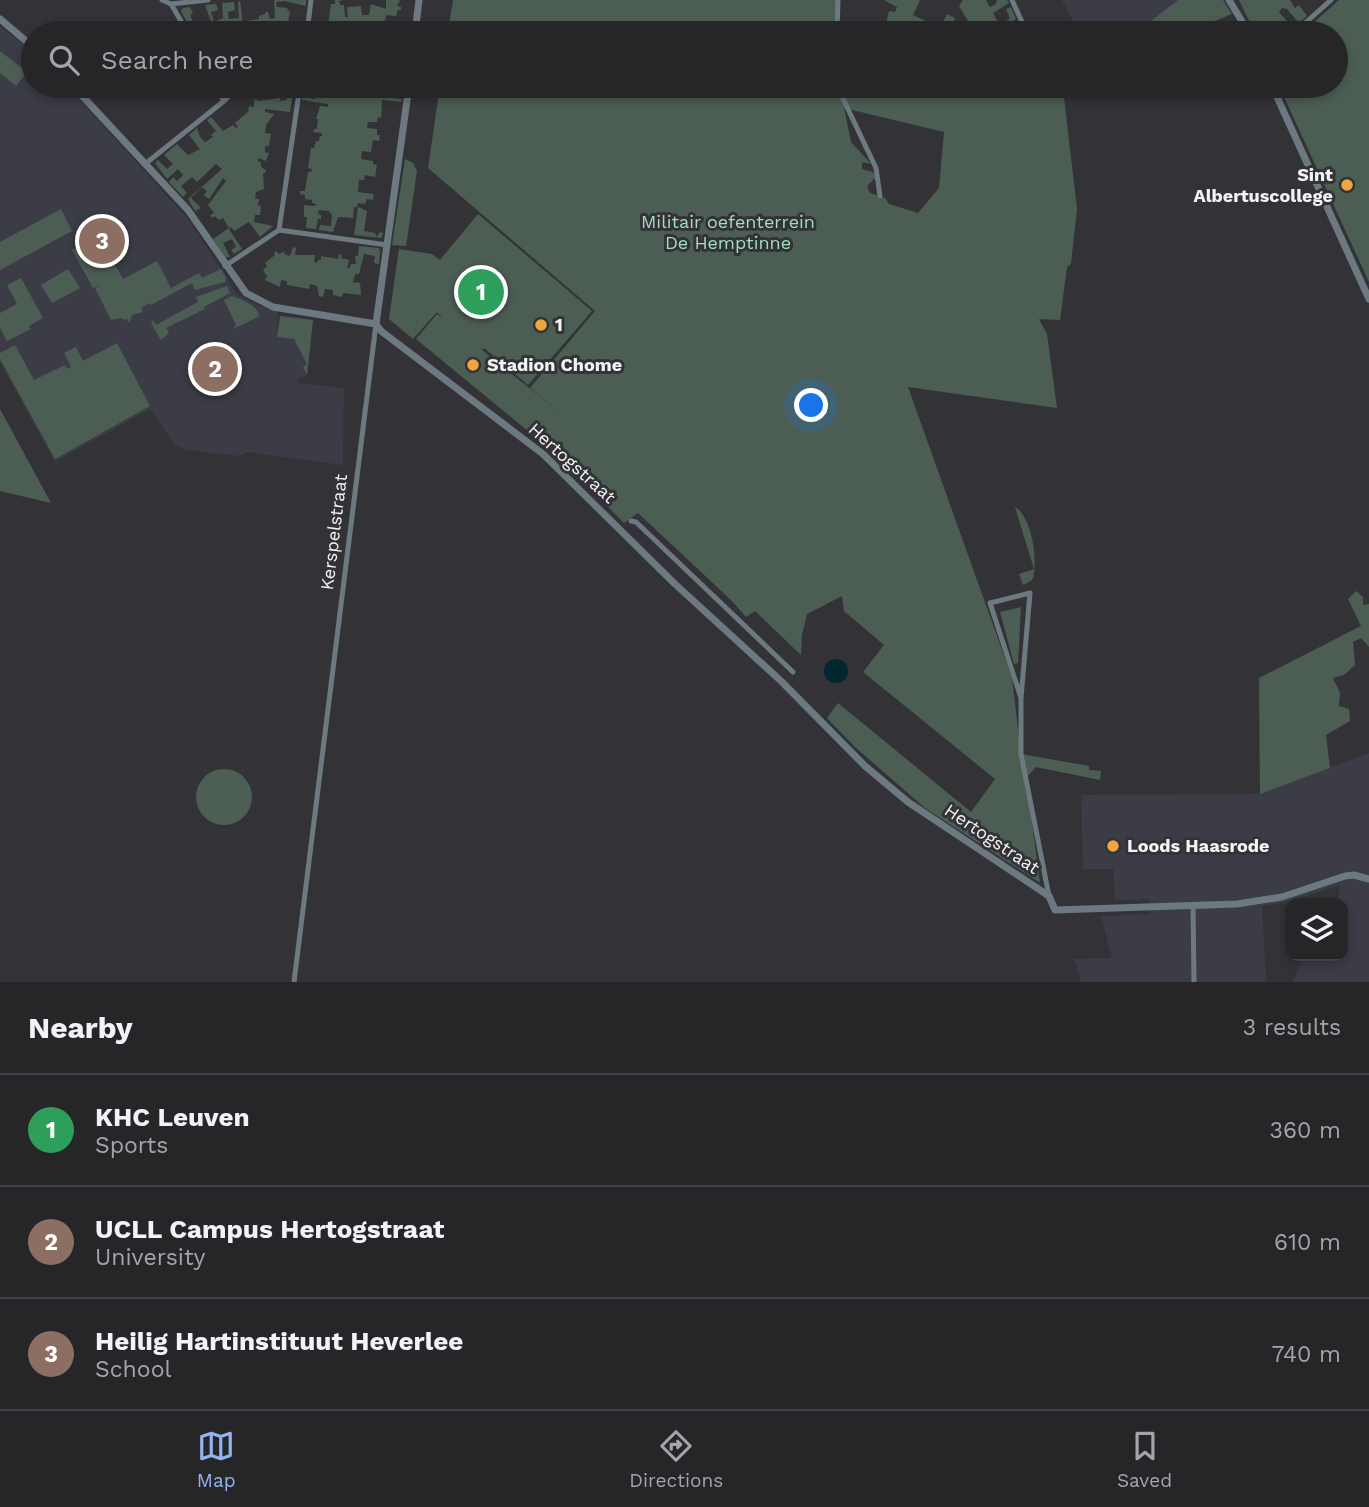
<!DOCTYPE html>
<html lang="en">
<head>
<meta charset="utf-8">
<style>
	:root { --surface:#262629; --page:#323235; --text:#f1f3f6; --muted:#a4a5a8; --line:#424346; --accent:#95b2f1 }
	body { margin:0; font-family:"Work Sans",sans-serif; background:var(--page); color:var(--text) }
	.controls { position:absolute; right:21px; bottom:21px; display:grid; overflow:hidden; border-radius:14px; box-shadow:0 4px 10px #0003 }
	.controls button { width:63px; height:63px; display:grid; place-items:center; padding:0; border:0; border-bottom:2px solid var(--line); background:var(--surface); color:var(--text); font:35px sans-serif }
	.you { position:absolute; left:812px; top:406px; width:24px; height:24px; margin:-18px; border:5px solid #fff; border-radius:50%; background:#1a73e8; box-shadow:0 0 0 10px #1a73e833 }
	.badge { display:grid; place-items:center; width:46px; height:46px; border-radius:50%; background:var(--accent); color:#fff; font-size:23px; font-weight:700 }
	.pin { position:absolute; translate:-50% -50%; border:4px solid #fff; box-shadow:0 2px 7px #0006 }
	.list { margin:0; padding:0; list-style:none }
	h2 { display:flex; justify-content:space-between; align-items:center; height:91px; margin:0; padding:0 28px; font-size:30px }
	h2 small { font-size:23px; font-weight:400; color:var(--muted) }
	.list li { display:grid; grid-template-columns:46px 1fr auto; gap:21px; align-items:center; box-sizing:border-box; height:112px; padding:0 28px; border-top:2px solid var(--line) }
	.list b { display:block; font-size:26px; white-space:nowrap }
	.list p { margin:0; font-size:23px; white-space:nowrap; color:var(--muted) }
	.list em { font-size:23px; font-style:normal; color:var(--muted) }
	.icon { flex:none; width:38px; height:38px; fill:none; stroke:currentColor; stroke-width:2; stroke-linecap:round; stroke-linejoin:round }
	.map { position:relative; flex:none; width:1369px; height:982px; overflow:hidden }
	.search { position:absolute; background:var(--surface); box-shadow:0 4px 10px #0003; left:21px; right:21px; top:21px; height:77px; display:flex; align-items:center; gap:18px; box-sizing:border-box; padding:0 24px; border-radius:38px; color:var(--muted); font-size:26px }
	.sheet { height:427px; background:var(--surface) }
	nav { display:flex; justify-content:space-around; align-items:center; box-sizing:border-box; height:98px; border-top:2px solid var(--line); background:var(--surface); font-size:19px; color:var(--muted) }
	nav a { display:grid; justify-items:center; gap:4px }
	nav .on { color:var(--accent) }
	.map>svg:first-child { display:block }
	.built { fill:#3b3c45 }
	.green { fill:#4c5e54; fill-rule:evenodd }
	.water { fill:#03272f }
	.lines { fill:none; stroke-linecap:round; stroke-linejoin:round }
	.minor { stroke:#6c7980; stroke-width:5 }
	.tertiary { stroke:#6c7980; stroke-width:7 }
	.poi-dot { fill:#f1a540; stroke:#333337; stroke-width:2.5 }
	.labels { text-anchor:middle; stroke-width:6; stroke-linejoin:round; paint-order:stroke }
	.poi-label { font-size:18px; font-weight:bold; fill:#f2f3f5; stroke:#333337; text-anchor:start }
	.park-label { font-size:18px; fill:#a3ddbf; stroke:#333337 }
	.street-label { font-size:18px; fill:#f2f3f5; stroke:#333337 }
</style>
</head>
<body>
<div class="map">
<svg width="1369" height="982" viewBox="0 0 1369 982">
	<rect width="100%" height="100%" fill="#333337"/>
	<!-- built -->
	<path class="built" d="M1062,0H1178L1148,24L1150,33H1079Z
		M0,26L33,52V86H67L188,219L237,294L262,307L278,311L277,337L311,342L307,375L297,380L299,383L344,388L343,465L247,452L239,456L187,450L175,445L150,409L55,462L0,362Z
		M1369,753V982H1293L1303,956H1343V903H1338L1340,885L1284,903L1262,906L1266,982H1081L1074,959L1112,958L1101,916L1150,914L1149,899L1115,900L1113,869H1083L1081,795L1260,794Z"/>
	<!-- green -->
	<path class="green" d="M274,0H306V6L285,1L276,2L277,7L288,8L287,11H290L287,27L283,26L282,33L271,31L267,33H193L181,11L183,8L190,7L193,13L190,15L196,28L208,23L209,25L212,24L205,5L216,4L218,10L211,12L214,22L223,18L222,3L234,2L235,10L228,12L229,19L239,18L238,2L240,1L243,24H245L246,21L259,19V16L265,14V12H268L270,19L275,18Z
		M335,0H343L339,1L340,5H344L345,17H348L347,7L361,6L362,15H369L371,4L386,9V0H400L397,6L401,7V10H398L396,16L386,15L385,22L395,23V33H335V31L340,32V29L328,27L331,4H335Z
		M453,0H838L837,33H448Z
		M884,0H920L913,15L940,28L947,14L955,18L953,23L963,28L968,21L959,6L963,0H986L990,7L996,4L997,0H1007L1009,3L993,13L999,24L1010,19L1006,9L1011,7L1016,19L1010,22L1011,26L1001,30L1002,33H851L842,28V24L875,27L876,25L886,24L889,11L895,12L897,7Z
		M1178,0H1223L1232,14L1186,33H1150L1147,24Z
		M1239,0H1290L1295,8L1299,5L1307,16L1299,23L1287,9L1282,8L1279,12L1293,28L1287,33H1255Z
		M1339,0H1369V282L1279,86H1336V33H1302Z
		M0,51L27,72L16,86L0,73Z
		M286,86H294L290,112L265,109V112L274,114L266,125L265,133L271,134L269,146H265V152L269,153L266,161L258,158V162H261V167L266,170L265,173H263L264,189L256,192L255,199H259L258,205L261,206L260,215H255L254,222L273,226L260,237L249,222L234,231L231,227L229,229L242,249L234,254L231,250L236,247L232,239L223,243L230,257H225L213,239L229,228L223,218L219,220L215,216L212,218L210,215L214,213L208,205L226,181L223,178L209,199L204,195L207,191L202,187L191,198L201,208L195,211L188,199L222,169L216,164L197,182L192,177L181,186L187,193L183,197L169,182L173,177L177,181L183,175L178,169L167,179L155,163L158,160L167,169L173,164L164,155L177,144L188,155L200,149L189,135L197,128L200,137L205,142L213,137L211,135L216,131L207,120L211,117L223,131L233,125L236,128L238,127L235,123L248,112L249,106L254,107V99L259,101L280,98V101L287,100L286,94L289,93Z
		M304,86H310L308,92H310L311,99H315V94H320V89H323L324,95L347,93L348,86L350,96L363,95L362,86H385L382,88L381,93H376V96L402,99L401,102L382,100L381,118L378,117L377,122H368L367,128L377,129V135H380L379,141L373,140L371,152L362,151L361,159L373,161V164L377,165L375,177L365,175L364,180H359L358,192L374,194L373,200L367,199L365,204L358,203L357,207H354L353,218L338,217L333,232L319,230L320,225L331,226L332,215L329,211L319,210L318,214L321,215V219H318L316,229L306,228L307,217H304V205L315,206L316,204L312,203V200L305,199V195L300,194V191H305L308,172H311L312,169L308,168L311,148H314L316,141H319L320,136H322V133L313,132L314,129H317L318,119H316L320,106L328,107V104L302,100Z
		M440,86H1050L1063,89L1077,209L1071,264L1067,267L1060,320L1039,319L1047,334L1057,408L908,387L1012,678L1021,754L1089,766V770L1101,771L1100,780L1036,767L1026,778L1040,883L925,808L855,747L827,718L838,703L971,812L995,779L863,672L884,645L844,611L842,596L807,614L802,635L801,655L755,611L746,617L731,600L638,513L624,523L556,454L416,339L437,314L443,319L437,312L413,339L389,319L399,249L432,254L440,260L478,214L592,311L528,385L484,348L482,350L569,420L530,388L595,311L428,168ZM844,108L944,132L939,188L918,213L889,204L885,198L870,193L867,186L876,177L873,172L862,169V162L871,164L851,142Z
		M405,159L413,163L417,171L406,246L392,245Z
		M358,207L367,211L364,231L375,233L377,237L380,232L383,233L381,238L354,235Z
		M61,209L72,231L0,270V242Z
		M99,236L123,279L157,261L171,288L199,273L202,278L221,269L226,277L225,282L195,290L192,283L151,305L150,303L141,308L143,312L132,315L129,323L127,319L124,320L122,318L111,320L95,288L101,285L93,288L72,250Z
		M359,246L379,248L380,251L379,264L374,263L375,256L364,254L359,274H355L353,282L360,283L361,295L343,293L342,297L333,295V290L325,289L323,297L319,296L317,286L310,284L309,289L287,285V281L281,280L280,287L265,280L267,276L263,270L267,266L265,263L275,255L274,253L276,251L279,254L285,251L284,254L290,256L293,247L296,248L295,255H315L314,262L317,263L318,260H321V256L338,259L339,254L342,255L341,258L349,260L347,268H350L351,264H356L355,256H358Z
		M68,269L80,288L52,303L41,285Z
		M21,278L43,318L29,326L31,329L7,341L0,328V313L17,304L7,285Z
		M227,286L230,293L204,307L205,309L166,328L169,333L161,340L151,323L153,320L156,325L198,302L196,297Z
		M232,296C243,300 255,304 260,316L233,329L236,325L224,300Z
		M280,316L313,320L307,375L303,367L307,364L294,339L277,337Z
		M117,343L150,406L55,459L0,359V353L15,345L34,380L65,365L67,369L71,367L64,353L76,347L83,361Z
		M0,409L51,503L0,491Z
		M1015,507C1032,517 1038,560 1033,578L1031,581L1023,585L1019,574L1034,569Z
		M1356,591L1363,597V605L1369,604V647L1361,638L1353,642L1355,665L1344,675L1333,678L1340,693L1339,706L1349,709L1350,721L1326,735L1330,768L1260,794L1259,678L1361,626L1348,599Z
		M1021,607L1018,663L1014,664L1000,612Z
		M196 797a28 28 0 1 1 56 0a28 28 0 1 1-56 0Z"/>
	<!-- water -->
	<path class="water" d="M824 671a12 12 0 1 1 24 0a12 12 0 1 1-24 0Z"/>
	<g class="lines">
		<!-- minor -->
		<path class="minor" d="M162,0L171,4L188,33
			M1012,0L1027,33
			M171,4L208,0
			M307,33L311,0
			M837,33L838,0
			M1294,33L1331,0
			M216,86L224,101
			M837,86L876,168L880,196
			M145,164L224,101L238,86
			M279,230L387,245
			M225,266L279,230L300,86
			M631,521L636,522L793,672
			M1021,698L990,603L1030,593L1021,698V754L1049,896
			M1193,906L1194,982
			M294,982L376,324"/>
		<!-- tertiary -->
		<path class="tertiary" d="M1229,0L1249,33
			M0,19L33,47
			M415,33L419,0
			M73,86L188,210L246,293L273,307L376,324L381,331L543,454L675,584L781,681L865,766L908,802L1049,896L1055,910L1237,904L1282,897L1345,876L1354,875L1369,879
			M1272,86L1369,299
			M376,324L409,86"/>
	</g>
	<!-- markers -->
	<g class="poi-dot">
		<circle cx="1347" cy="185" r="7"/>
		<circle cx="541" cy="325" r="7"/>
		<circle cx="473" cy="365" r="7"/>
		<circle cx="1113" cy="846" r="7"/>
	</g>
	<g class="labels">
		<!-- poi labels -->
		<g class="poi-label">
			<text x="1333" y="181" text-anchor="end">Sint<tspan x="1333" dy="21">Albertuscollege</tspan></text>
			<text x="555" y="331">1</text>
			<text x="487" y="371">Stadion Chome</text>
			<text x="1127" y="852">Loods Haasrode</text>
		</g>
		<!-- park labels -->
		<g class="park-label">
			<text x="728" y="228">Militair oefenterrein<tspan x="728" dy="21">De Hemptinne</tspan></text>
		</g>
		<!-- street labels -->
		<g class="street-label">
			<text transform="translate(572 463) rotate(42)" y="6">Hertogstraat</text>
			<text transform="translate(334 532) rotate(-83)" y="6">Kerspelstraat</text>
			<text transform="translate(992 839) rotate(34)" y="6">Hertogstraat</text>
		</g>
	</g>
</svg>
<div class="controls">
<button><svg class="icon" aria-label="layers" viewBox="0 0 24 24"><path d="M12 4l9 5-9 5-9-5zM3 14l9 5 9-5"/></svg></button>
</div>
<div class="you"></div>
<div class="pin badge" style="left:481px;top:292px;background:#2e9e5b">1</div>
<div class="pin badge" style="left:215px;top:369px;background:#8d6e63">2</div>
<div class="pin badge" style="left:102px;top:241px;background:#8d6e63">3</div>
<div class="search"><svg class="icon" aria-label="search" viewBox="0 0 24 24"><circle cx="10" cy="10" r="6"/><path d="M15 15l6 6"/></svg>Search here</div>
</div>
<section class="sheet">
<h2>Nearby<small>3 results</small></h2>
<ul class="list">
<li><span class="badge" style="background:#2e9e5b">1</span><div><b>KHC Leuven</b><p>Sports</p></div><em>360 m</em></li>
<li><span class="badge" style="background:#8d6e63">2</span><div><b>UCLL Campus Hertogstraat</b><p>University</p></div><em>610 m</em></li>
<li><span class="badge" style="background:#8d6e63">3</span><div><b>Heilig Hartinstituut Heverlee</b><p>School</p></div><em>740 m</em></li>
</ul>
</section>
<nav>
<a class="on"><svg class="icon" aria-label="map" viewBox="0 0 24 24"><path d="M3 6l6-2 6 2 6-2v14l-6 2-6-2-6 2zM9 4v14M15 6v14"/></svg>Map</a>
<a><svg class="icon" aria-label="directions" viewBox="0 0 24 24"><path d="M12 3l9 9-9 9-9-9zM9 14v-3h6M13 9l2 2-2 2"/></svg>Directions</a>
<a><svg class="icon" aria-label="saved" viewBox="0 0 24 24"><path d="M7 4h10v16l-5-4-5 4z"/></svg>Saved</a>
</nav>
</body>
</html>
